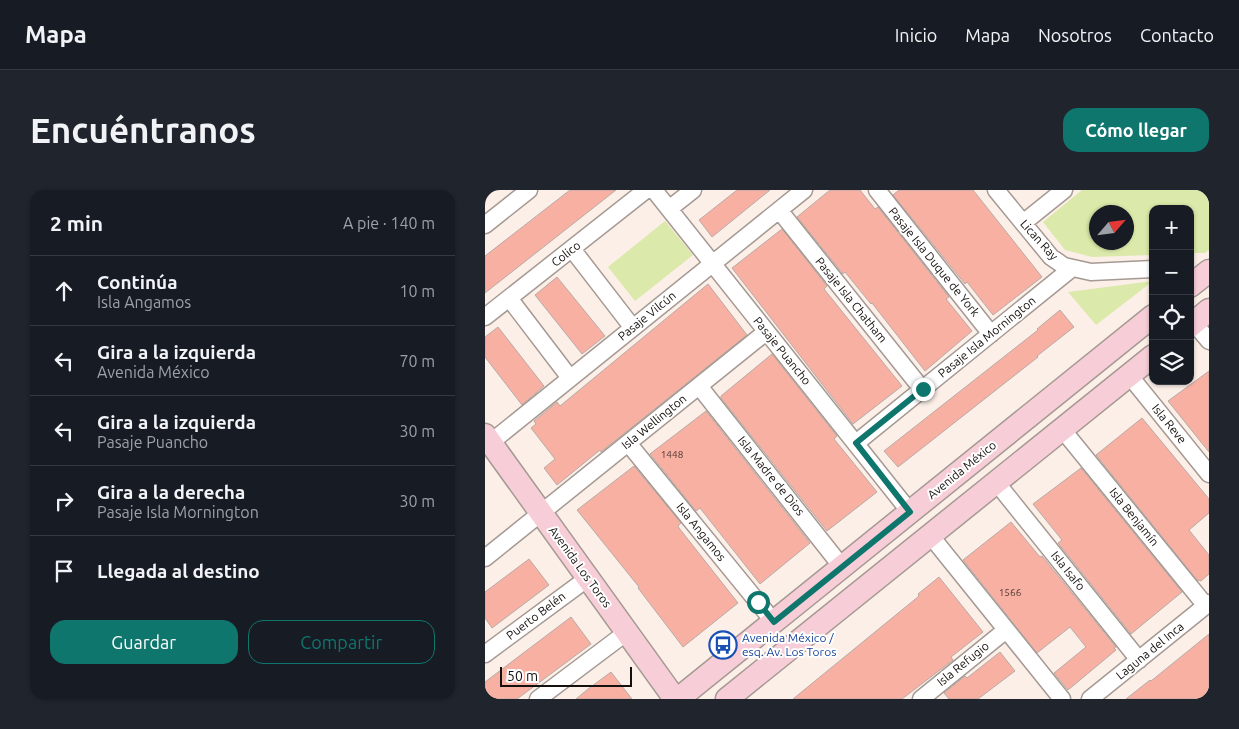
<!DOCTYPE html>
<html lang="es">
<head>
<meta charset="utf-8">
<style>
	:root { --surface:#171b24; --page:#20242c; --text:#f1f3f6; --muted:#9ea1a6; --line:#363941; --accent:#0f766e }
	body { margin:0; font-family:Ubuntu,sans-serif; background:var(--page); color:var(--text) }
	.controls { position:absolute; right:15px; top:15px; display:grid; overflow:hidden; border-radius:10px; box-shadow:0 1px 4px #0004 }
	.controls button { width:45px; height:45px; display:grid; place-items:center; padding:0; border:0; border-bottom:1px solid var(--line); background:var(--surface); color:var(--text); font:25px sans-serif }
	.compass { position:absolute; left:604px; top:15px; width:45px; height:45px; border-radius:50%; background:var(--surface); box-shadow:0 1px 4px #0004; rotate:62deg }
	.scale { position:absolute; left:15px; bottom:12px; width:132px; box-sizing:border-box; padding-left:5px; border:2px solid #14100e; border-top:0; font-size:14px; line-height:18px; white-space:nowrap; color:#14100e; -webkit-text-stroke:4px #fff; paint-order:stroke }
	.stop { position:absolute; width:15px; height:15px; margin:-11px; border:4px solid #0f766e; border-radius:50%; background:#fff }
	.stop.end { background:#0f766e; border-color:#fff; box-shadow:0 1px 5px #0008 }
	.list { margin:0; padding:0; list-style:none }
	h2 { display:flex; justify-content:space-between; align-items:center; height:65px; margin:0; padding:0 20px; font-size:21px }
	h2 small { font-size:16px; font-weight:400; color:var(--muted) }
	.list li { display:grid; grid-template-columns:32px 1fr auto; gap:15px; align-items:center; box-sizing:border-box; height:70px; padding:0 20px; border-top:1px solid var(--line) }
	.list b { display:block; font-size:19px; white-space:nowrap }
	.list p { margin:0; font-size:16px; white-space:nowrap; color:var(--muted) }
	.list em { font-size:16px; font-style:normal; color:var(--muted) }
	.actions { display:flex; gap:10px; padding:15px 20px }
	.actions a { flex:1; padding:11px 0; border:1px solid var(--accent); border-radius:15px; text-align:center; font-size:18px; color:var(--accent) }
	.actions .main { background:var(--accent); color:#fff }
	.icon { flex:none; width:28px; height:28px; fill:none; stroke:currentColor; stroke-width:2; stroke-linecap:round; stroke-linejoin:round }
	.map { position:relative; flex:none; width:724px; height:509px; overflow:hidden; border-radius:15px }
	header { display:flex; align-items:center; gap:30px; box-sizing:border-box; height:70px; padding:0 25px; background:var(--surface); border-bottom:1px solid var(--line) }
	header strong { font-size:24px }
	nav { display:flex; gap:28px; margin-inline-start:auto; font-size:18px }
	.intro { display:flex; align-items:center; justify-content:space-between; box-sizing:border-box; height:120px; padding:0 30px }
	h1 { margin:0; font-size:35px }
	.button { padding:12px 22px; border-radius:15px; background:var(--accent); color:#fff; font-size:18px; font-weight:700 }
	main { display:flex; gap:30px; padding:0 30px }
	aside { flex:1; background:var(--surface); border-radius:15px; box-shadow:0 1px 4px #0004 }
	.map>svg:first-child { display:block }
	.green { fill:#dbe9aa; fill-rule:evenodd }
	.building { fill:#f8b0a2; stroke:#b8aaa7 }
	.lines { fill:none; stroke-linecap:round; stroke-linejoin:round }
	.street-casing { stroke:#a59993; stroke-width:19 }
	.secondary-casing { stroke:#a59993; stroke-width:25 }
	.street { stroke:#fff; stroke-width:16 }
	.secondary { stroke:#f7ced7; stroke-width:22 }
	.route { stroke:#0f766e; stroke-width:6 }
	.labels { text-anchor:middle; stroke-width:4; stroke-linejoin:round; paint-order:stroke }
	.number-label { font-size:10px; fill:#4d3833 }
	.street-label { font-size:12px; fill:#14100e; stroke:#fff }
	.transit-label { font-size:12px; fill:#164399; stroke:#fff; text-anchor:start }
</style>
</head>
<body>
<header>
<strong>Mapa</strong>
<nav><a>Inicio</a><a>Mapa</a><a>Nosotros</a><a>Contacto</a></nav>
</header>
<div class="intro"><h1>Encuéntranos</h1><a class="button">Cómo llegar</a></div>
<main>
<aside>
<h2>2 min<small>A pie · 140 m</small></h2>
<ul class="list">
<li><svg class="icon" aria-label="ahead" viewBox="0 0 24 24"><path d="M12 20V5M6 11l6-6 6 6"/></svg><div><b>Continúa</b><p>Isla Angamos</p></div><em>10 m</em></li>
<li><svg class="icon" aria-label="left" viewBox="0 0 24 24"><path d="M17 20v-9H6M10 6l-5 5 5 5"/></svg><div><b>Gira a la izquierda</b><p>Avenida México</p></div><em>70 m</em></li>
<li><svg class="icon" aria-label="left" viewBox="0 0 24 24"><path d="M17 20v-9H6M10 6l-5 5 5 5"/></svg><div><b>Gira a la izquierda</b><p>Pasaje Puancho</p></div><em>30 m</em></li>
<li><svg class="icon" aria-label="right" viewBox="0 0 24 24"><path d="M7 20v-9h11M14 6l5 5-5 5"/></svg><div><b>Gira a la derecha</b><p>Pasaje Isla Mornington</p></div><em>30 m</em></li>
<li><svg class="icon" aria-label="arrive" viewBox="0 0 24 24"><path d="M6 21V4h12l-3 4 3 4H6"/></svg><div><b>Llegada al destino</b></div></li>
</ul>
<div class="actions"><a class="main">Guardar</a><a>Compartir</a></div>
</aside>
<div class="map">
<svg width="724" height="509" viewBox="0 0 724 509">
	<rect width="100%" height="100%" fill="#fcefe8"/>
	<!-- green -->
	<path class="green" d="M597,0H724V60L720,63H705V19H668V65L607,67L580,60L558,32ZM612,22H642V52H612Z
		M180,31L208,65L150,111L123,77Z
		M668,91L611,135L583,102Z"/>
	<!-- building -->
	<path class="building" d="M85,0H131L0,103V66Z
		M252,0H285L227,47L214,30Z
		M345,0H375L390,19L393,17L464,107L461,109L487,141L440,181L387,113L386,114L360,82L358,84L312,27Z
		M414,0H488L557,87L508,125L482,92L480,94L408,5Z
		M297,39L342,96L339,99L417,196L368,234L247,78Z
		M72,87L120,146L97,164L50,105Z
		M223,94L262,145L116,262L115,260L72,295L59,278L70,269L46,238L51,234L49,231L72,212L75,216Z
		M575,120L589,137L552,166L553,167L413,277L399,261L553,140L552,139Z
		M13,137L59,196L37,215L0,167V147Z
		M287,164L352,246L349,249L392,302L342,341L236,208V206Z
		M724,181V262L683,211Z
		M221,221L325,353L275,394L215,318L211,321L165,264Z
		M657,228L724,309V323L704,340L724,365V384L716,391L712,390L611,265Z
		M149,276L196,333L193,336L194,338L253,413L198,457L153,398L154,397L92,320Z
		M596,278L697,402L646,444L573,353L577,350L548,314Z
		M526,332L555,367L557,366L631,457L629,458L631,460L583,500L569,483L601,457L585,437L552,463L478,370Z
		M44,369L64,395L7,438L0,428V402Z
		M454,387L498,442L466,467L468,470L417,509H308L434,406L433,404Z
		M86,427L106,454L32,509H0V492Z
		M724,444V509H641L665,490L666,491Z
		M515,462L530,481L493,509H464L459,503L480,486L482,488Z
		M126,482L147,509H91L103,499Z"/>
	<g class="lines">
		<!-- street casing -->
		<g class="street-casing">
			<path id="street" d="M169,0L425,322
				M392,0L506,144
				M511,0L566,67L579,76L606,82L668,79
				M184,19L208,0
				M294,20L437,199
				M538,33L579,0
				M0,35L44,0
				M87,59L148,138
				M24,108L85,188
				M0,127L161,0
				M709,133L724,151
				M644,185L724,284
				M214,196L357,377
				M577,239L721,416
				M5,253L319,0
				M143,253L289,432
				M371,253L586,79
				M511,292L654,470
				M445,345L577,509
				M0,368L281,142
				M0,464L103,388
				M53,509L142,442
				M436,509L521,440
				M605,509L724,413"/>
		</g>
		<!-- secondary casing -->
		<g class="secondary-casing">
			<path id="secondary" d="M705,96L724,81
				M705,136L724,120
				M0,245L190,509
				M193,509L668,126
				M242,509L668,166"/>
		</g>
		<!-- street -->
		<use href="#street" class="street"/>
		<!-- secondary -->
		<use href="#secondary" class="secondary"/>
	</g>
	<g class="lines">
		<!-- route -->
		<path class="route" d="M273,412L289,432L425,322L371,253L438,199"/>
	</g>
	<!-- icons -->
	<defs>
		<g id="bus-ring" transform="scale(1.4375)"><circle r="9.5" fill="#fff" stroke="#1a4fb4" stroke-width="1.5"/><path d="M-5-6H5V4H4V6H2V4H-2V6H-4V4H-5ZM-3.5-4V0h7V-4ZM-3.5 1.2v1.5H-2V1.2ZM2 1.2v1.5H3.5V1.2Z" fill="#1a4fb4"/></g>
	</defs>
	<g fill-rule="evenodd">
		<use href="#bus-ring" x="238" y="455"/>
	</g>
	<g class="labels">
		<!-- number labels -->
		<g class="number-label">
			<text x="187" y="268">1448</text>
			<text x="525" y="406">1566</text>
		</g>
		<!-- street labels -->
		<g class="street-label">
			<text transform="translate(554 50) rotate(48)" y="4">Lican Ray</text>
			<text transform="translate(81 64) rotate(-38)" y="4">Colico</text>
			<text transform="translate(449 72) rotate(51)" y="4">Pasaje Isla Duque de York</text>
			<text transform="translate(366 110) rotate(51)" y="4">Pasaje Isla Chatham</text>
			<text transform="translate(162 126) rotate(-39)" y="4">Pasaje Vilcún</text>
			<text transform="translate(502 147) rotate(-39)" y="4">Pasaje Isla Mornington</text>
			<text transform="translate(297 161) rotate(51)" y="4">Pasaje Puancho</text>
			<text transform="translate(169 232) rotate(-39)" y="4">Isla Wellington</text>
			<text transform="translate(684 234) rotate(51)" y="4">Isla Reve</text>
			<text transform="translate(477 280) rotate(-39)" y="4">Avenida México</text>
			<text transform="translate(286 286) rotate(51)" y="4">Isla Madre de Dios</text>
			<text transform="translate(649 327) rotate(51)" y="4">Isla Benjamín</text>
			<text transform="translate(216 342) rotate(51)" y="4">Isla Angamos</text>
			<text transform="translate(95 377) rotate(54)" y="4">Avenida Los Toros</text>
			<text transform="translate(583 381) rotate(51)" y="4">Isla Isafo</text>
			<text transform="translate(51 426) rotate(-37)" y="4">Puerto Belén</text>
			<text transform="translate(665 461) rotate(-39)" y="4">Laguna del Inca</text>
			<text transform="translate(478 474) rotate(-39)" y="4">Isla Refugio</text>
		</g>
		<!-- transit labels -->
		<g class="transit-label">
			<text x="257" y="452">Avenida México /<tspan x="257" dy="14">esq. Av. Los Toros</tspan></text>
		</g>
	</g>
</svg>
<div class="controls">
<button>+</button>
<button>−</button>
<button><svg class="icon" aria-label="locate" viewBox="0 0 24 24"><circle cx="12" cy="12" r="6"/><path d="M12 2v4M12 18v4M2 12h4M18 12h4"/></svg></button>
<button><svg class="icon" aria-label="layers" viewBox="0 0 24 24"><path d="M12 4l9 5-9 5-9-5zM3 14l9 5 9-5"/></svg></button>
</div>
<svg class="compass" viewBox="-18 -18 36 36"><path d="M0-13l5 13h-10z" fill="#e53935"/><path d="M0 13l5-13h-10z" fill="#9ea1a6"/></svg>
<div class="scale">50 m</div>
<div class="stop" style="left:273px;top:412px"></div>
<div class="stop end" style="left:438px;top:199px"></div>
</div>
</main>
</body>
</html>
